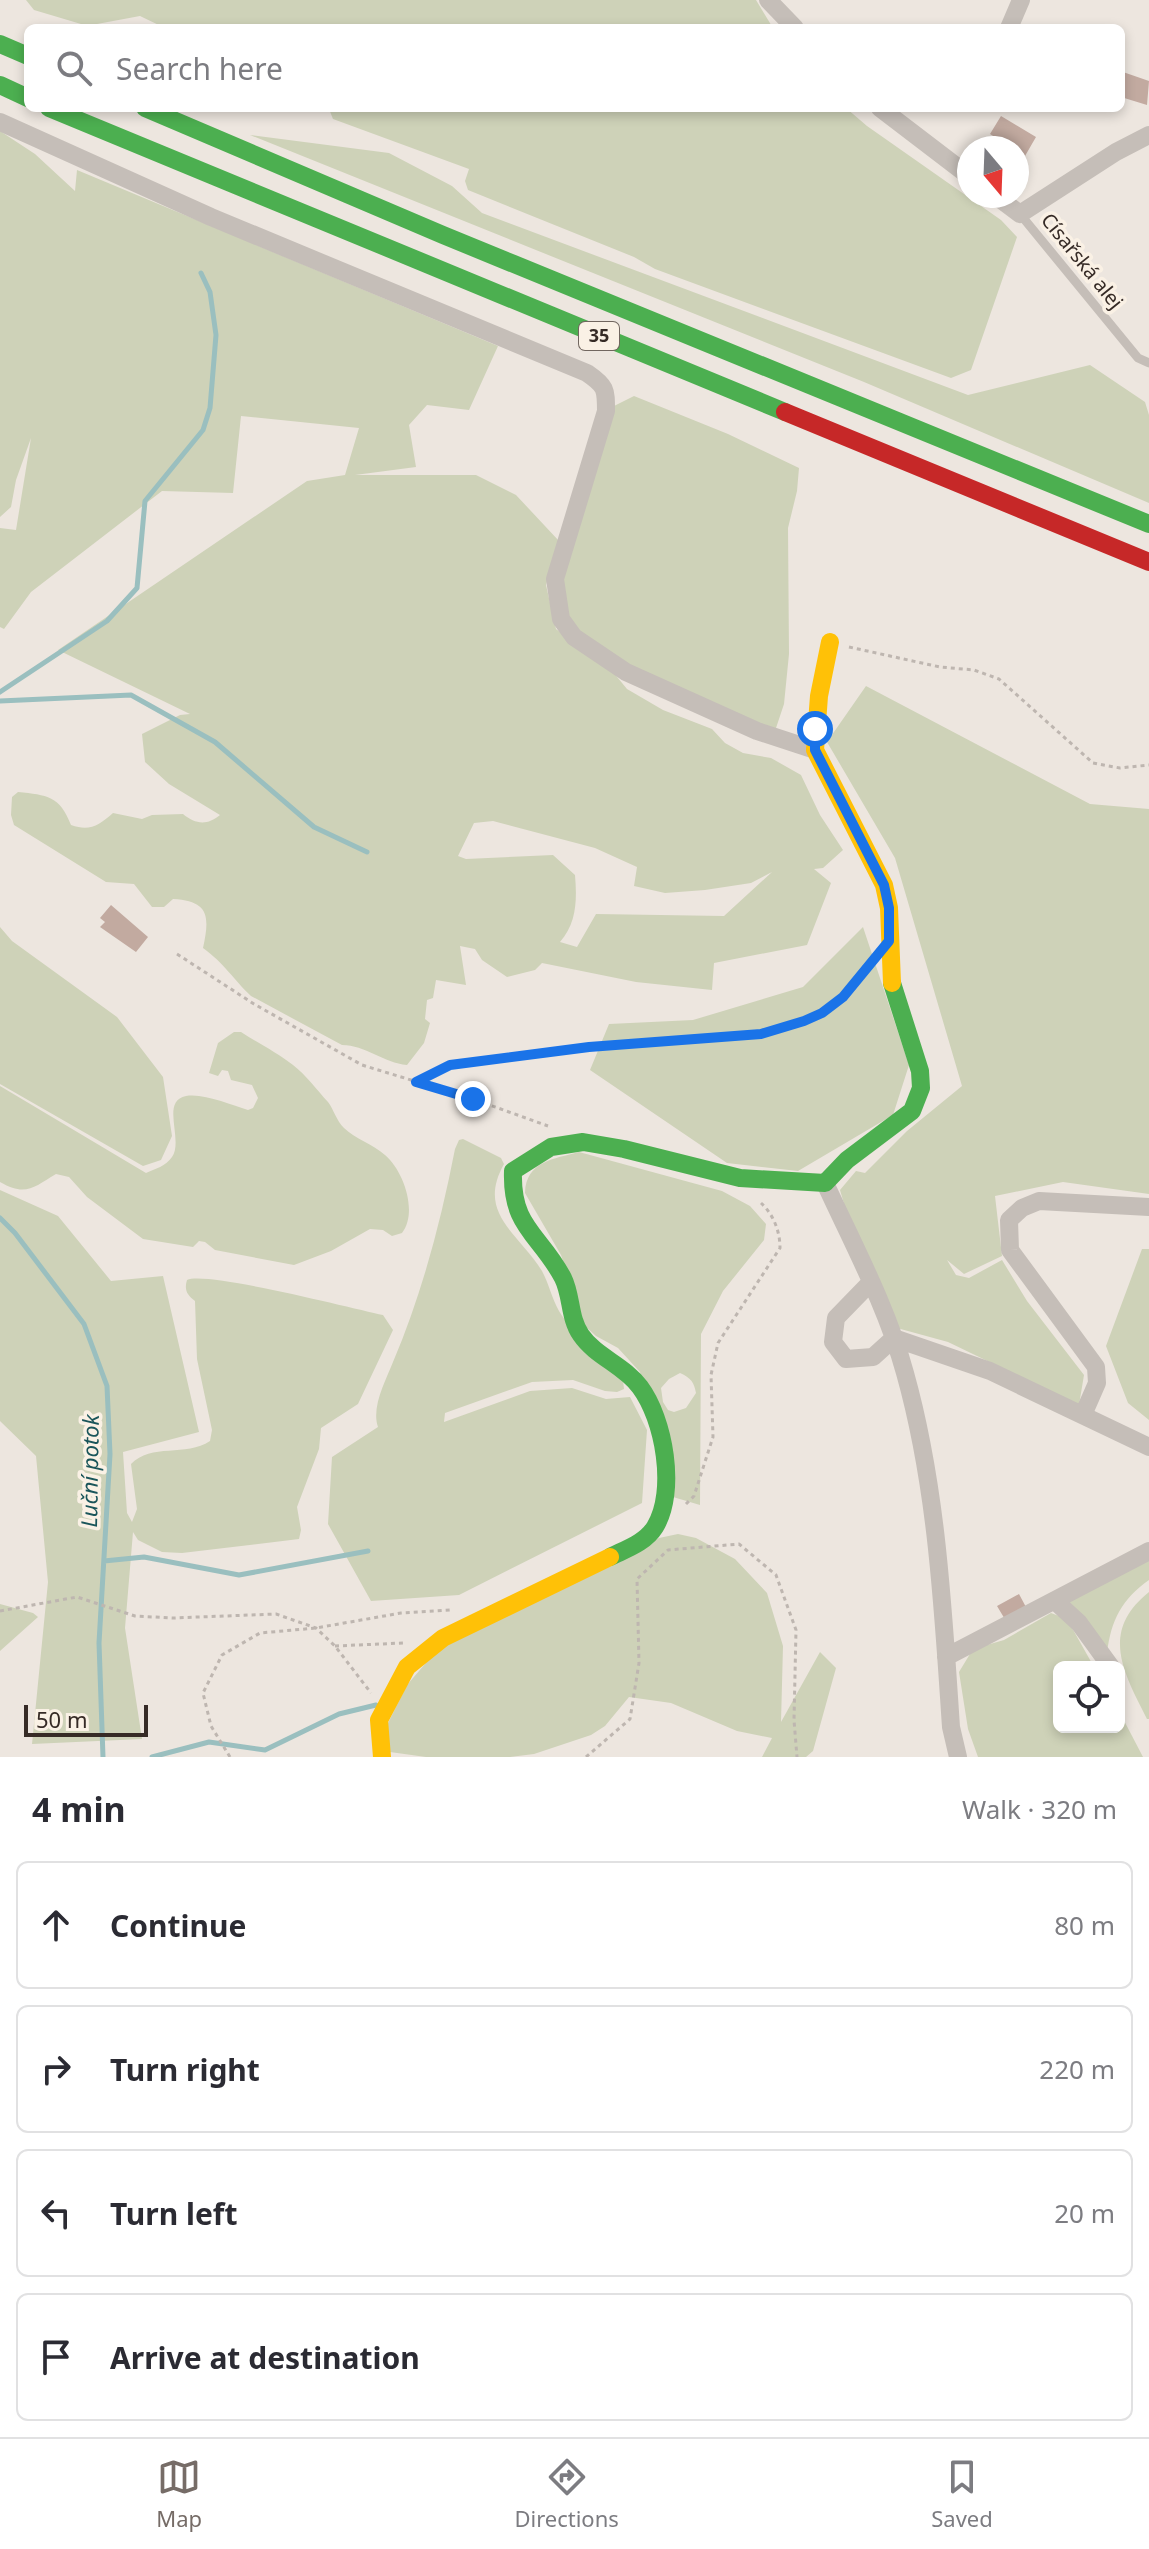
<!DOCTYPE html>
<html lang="en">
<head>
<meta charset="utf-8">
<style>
	:root { --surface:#fff; --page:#f7f7f7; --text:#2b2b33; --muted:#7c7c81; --line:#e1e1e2; --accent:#766c67 }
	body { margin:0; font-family:"Noto Sans",sans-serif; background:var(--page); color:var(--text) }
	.controls { position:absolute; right:24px; bottom:24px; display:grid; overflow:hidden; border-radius:12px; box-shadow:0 4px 12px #0003 }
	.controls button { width:72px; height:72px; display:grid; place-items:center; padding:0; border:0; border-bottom:2px solid var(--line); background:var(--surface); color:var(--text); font:40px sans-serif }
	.compass { position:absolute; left:957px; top:136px; width:72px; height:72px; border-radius:50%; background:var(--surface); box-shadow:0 4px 12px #0003; rotate:161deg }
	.scale { position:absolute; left:24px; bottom:20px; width:124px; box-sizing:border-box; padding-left:8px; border:4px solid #362b26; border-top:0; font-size:22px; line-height:28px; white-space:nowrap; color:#362b26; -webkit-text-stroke:6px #faf1e5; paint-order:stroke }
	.stop { position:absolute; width:24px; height:24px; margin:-18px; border:6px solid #1a73e8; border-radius:50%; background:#fff }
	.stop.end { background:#1a73e8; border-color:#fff; box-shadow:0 2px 8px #0008 }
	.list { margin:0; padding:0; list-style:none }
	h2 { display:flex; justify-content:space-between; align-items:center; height:104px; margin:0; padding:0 32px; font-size:34px }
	h2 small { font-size:26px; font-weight:400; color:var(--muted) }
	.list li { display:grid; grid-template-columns:52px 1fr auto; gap:24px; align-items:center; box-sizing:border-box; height:128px; margin:0 16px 16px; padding:0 16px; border:2px solid var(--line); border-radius:12px }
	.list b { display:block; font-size:30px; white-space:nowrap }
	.list em { font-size:26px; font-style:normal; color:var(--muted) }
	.icon { flex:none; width:44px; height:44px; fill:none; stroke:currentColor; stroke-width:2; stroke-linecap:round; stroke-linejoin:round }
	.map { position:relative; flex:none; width:1149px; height:1757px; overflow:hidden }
	.search { position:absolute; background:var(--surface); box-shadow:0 4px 12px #0003; left:24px; right:24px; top:24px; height:88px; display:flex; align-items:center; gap:20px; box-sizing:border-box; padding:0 28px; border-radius:12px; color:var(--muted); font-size:30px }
	.sheet { height:680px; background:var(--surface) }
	nav { display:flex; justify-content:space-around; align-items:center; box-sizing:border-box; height:112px; border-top:2px solid var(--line); background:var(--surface); font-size:22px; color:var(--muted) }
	nav a { display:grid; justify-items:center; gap:4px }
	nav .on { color:var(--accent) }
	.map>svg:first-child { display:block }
	.green { fill:#ced2b8; fill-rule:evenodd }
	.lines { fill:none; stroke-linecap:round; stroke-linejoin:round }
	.stream { stroke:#9abfbf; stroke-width:5 }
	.building { fill:#c2aaa0 }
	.path { stroke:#beb6b0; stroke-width:3; stroke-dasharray:4 4; stroke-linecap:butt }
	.lane { stroke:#c5beb8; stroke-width:9 }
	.street { stroke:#c5beb8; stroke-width:18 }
	.fast { stroke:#4caf50; stroke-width:18 }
	.slow { stroke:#ffc107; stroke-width:18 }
	.jam { stroke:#c62828; stroke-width:18 }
	.route { stroke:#1a73e8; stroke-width:10 }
	.labels { text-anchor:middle; stroke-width:7; stroke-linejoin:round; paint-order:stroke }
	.shield { fill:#faf1e5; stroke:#71665f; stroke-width:2 }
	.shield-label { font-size:18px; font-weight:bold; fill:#362b26 }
	.street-label { font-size:20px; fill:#362b26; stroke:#faf1e5 }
	.water-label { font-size:22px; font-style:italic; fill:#1a555a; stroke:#faf1e5 }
</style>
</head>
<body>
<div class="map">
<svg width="1149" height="1757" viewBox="0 0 1149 1757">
	<rect width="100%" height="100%" fill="#ede6df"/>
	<!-- green -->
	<path class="green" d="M26,0H756L773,28H165L140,16L97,24H81L34,10Z
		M846,108L867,126L1001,220L1017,237L971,370L951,378L655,269L634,257L468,190L465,181L469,169L333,119L329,109Z
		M0,131L35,154L75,191L77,170L498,346L469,410L427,405L409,425L416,467L355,475H476L516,495L559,541L546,585L556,629L613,672L627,689L663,710L712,729L725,743L743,753L771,758L801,775L820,815L843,850L823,868L814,869L831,883L807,945L714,963L712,990L636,982L542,963L535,970L507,977L482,960L475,949L460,946L466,985L436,980L433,998L427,1000L425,1019L430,1023L424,1043L407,1065C384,1063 365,1045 342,1045L251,996C233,979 225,964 203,948C210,916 209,901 173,899L164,907H152L134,884L106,882L14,825L11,815L12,797L18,792C47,795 60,796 71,825C90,832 99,825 113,813L142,819L152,815L183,814C195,824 207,826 220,815L169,784L145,762L142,734L180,715L190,714L58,650L307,481L345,475L359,428L241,416L233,493L162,491L31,592L4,629L0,627V528L16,530L31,438L16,480L11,507L0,517ZM493,821L595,848L637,867L634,886L665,893L705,890L751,883L772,872L724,916L596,914L577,947L560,942C577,923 577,899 575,875L553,855L466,859L458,856L474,823Z
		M250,135L389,153L452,186L482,213L968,395L1090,365L1145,402L1149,415V503L864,382Z
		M634,396L728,434L799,468L797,491L788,528L789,654L784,704L775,731C725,708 599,663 570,620C562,608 564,587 564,572L614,406Z
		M866,686L1090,804L1149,809V1194L1063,1182L995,1196L1002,1256L964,1274L947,1260L956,1275L969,1278L1002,1260L1027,1301L1084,1375L1079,1405L948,1342L897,1328L847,1214L840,1190L856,1171L865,1173L907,1131L962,1086L895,858L827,742Z
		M0,927L12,941L117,1017L163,1077L172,1136L161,1160L143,1166L0,1084Z
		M863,927L909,1065L893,1115L798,1171L727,1163L590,1070L609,1024L693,1020L803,987Z
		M234,1032H241C258,1043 278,1053 293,1065C306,1075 317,1090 328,1102C334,1110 336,1120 344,1128C355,1139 373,1144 385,1155C404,1171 418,1213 402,1233L392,1236L383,1230L370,1229L331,1251L294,1265L215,1250L205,1242L199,1241L193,1247L143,1239L87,1197L69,1177L56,1174C34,1187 26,1197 0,1182V1086L146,1173C155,1169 166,1166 172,1157C184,1140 160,1101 186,1096C204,1093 231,1105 248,1110L253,1108L258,1098L252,1085L231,1080L228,1071L222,1070L218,1076L209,1073L218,1043Z
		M463,1139L501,1158L504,1164C476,1214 519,1233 542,1271C549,1284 552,1299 559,1311C570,1330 606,1363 623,1380L624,1389L617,1392L605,1391L573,1380L532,1382L445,1413L444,1422L530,1391L572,1388L606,1399L630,1397L647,1430L642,1503L459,1595L371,1601L328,1524L332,1457L378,1427C371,1407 386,1380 393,1362C422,1294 441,1221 455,1149L459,1140Z
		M579,1152L722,1191L750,1206L766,1224L764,1240L723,1291L701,1334L700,1505L673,1497L640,1372L618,1348L596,1336L585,1326L561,1255L525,1193C526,1161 554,1159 579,1152ZM680,1373C691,1378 694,1382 696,1393L686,1408L674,1412L668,1410L663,1402L661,1388L669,1379Z
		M0,1190L58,1216L111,1281L163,1276L199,1432L123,1452L127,1513L132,1522L137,1509L131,1464C151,1443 186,1457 210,1441L212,1430L197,1359L195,1301C187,1295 184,1290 187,1280C207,1271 351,1308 383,1315L393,1330L358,1404L321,1428L319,1449L297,1507L301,1530L299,1539L182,1553L162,1552L138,1540L133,1532L125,1628L142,1739L32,1744L48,1582L36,1456L0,1421Z
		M1142,1249H1149V1420L1128,1403L1106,1346Z
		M678,1534L696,1538L735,1559L767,1593L783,1646L781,1722L820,1652L836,1668L813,1751L806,1757H762L772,1738L737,1731L671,1703L629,1697L605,1726L591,1735L534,1754L510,1757H426L390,1752L386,1727L407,1685L437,1650L659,1538Z
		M1149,1560V1580C1122,1599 1111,1620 1107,1653L1067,1603Z
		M1149,1592V1719H1147C1124,1673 1099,1632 1149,1592Z
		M0,1604L33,1613L38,1617L0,1651Z
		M1051,1613L1067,1619L1094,1667H1059V1727H1119V1711L1143,1757H978L968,1729L959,1672L973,1649L1004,1640Z"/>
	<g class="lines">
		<!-- stream -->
		<path class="stream" d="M0,692L107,621L137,588L145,501L203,430L210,408L216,335L210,292L201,273
			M0,701L131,695L215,742L314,827L367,852
			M0,1218L15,1233L84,1324L107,1386L110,1454L99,1643L103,1757
			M104,1561L144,1557L239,1575L368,1551
			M152,1757L209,1742L265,1750L339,1714L376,1705"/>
	</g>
	<!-- building -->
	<path class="building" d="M1123,72L1149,81L1147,105L1121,97Z
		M1001,116L1036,137L1025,156L1017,148H1012L990,134Z
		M111,905L148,937L136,952L100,927L105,922L100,918Z
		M1019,1594L1027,1609L1006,1621L997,1606Z"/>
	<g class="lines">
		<!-- path -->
		<path class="path" d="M849,647L940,667L974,670L999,679L1093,763L1120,768L1149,765
			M177,954L254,1004L362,1065L473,1099L548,1126
			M416,1082L450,1065L524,1054L589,1047L761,1034L822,1013L843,997L870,964
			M686,1504L694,1496L713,1437L711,1375L718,1343L780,1248C780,1232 774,1215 761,1203
			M0,1611L77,1597L135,1616L173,1618L276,1614L316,1628L335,1646L371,1693
			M335,1646L403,1643
			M230,1757L211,1726L203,1693L222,1655L260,1633L316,1628L401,1613L450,1610
			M586,1757L630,1719L639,1663L637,1579L668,1550L739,1544L776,1575L796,1630L794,1720L797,1757"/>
		<!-- lane -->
		<path class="lane" d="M1020,214L1138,358L1149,363"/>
		<!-- street -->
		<path class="street" d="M768,0L795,28
			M1009,28L1021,0
			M880,108L969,176
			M0,122L211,217L587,373C606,386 606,389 606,411L555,579L561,619L574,637L626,672L757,731L815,750
			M996,196L1020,214L1116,152L1149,135
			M825,1183C853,1244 887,1307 905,1373C937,1487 943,1609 951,1727L958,1757
			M870,1283L836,1318L833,1342L846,1359L873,1357L894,1338
			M894,1338L990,1371L1149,1447
			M1083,1415L1097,1383L1096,1367L1010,1250L1009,1220L1022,1208L1039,1201L1149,1207
			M1055,1601L1079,1623L1111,1667
			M946,1657L1149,1551"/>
		<!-- fast -->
		<path class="fast" d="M0,44L28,56
			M0,85L28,98
			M49,108L785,412
			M145,108L443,235L1149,524
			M610,1557C626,1549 645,1543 655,1527C677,1491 664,1419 640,1387C624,1365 596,1357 581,1335C569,1318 572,1296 563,1278C540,1234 511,1228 513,1171L551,1147L583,1142L624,1149L740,1178L825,1183L847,1160L912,1111L921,1088L920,1071L892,983"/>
		<!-- slow -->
		<path class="slow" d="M830,642L819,696L815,750L884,885L889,908L892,983
			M382,1757L379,1720L407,1667L443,1638L610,1557"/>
		<!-- jam -->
		<path class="jam" d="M785,412L1149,562"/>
	</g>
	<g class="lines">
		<!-- route -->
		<path class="route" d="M473,1099L416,1082L450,1065L589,1047L761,1034L804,1021L822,1013L843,997L889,941V908L884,885L815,750V729"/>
	</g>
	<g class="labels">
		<!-- shield labels -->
		<rect class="shield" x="579" y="322" width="40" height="28" rx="6"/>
		<g class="shield-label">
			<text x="599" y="342">35</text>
		</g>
		<!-- street labels -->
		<g class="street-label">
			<text transform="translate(1082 261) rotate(51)" y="7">Císařská alej</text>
		</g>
		<!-- water labels -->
		<g class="water-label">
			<text transform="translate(90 1471) rotate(-89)" y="8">Luční potok</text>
		</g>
	</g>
</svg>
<div class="controls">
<button><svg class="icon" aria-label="locate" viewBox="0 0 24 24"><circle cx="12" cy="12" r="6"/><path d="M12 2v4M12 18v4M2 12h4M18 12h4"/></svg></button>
</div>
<svg class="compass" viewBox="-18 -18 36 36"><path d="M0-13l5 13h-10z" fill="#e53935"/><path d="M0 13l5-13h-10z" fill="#7c7c81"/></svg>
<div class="scale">50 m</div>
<div class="stop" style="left:815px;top:729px"></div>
<div class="stop end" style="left:473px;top:1099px"></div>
<div class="search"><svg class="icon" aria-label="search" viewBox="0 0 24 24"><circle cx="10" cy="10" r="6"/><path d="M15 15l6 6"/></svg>Search here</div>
</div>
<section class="sheet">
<h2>4 min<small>Walk · 320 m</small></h2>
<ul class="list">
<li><svg class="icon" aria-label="ahead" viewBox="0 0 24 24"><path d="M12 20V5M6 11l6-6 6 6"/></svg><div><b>Continue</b></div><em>80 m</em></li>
<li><svg class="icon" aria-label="right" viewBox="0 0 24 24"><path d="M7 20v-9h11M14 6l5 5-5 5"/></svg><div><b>Turn right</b></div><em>220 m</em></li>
<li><svg class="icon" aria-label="left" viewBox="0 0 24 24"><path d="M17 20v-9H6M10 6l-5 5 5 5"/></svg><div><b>Turn left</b></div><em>20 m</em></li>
<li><svg class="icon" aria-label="arrive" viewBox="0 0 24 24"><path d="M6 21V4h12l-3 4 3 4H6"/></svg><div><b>Arrive at destination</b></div></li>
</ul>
</section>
<nav>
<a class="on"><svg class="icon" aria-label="map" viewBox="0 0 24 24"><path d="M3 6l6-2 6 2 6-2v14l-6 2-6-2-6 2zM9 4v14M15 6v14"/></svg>Map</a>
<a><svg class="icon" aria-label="directions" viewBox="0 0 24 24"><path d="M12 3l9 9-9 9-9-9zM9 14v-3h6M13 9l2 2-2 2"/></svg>Directions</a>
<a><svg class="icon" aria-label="saved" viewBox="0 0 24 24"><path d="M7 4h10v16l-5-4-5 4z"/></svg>Saved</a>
</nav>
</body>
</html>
